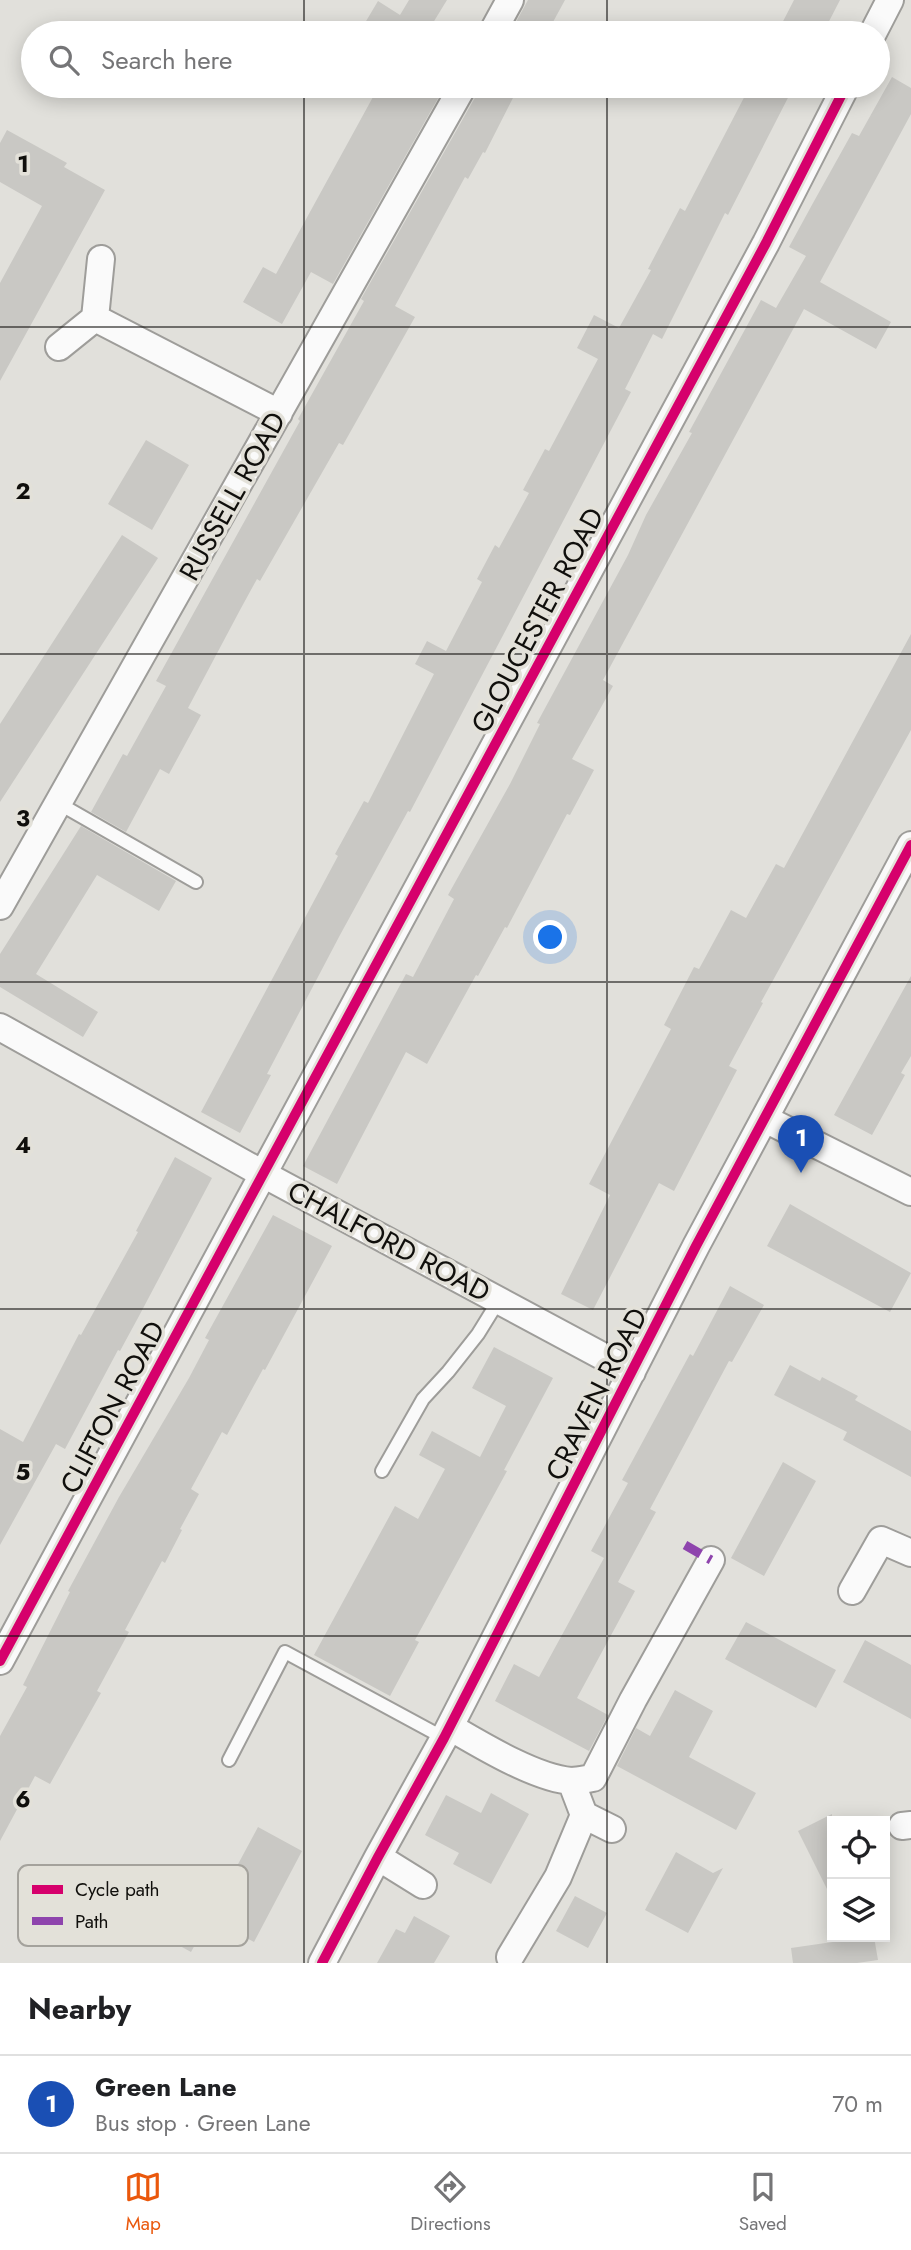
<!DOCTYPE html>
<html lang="en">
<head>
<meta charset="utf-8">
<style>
	:root { --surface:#fff; --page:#f2f2f2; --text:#202124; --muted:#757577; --line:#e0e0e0; --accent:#ea580c }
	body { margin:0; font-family:Jost,sans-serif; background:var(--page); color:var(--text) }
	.controls { position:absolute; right:21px; bottom:21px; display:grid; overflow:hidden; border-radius:0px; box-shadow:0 4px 18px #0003 }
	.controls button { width:63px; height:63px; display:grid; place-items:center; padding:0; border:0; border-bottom:2px solid var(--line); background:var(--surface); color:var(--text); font:35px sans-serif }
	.you { position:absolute; left:551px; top:938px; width:24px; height:24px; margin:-18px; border:5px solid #fff; border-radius:50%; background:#1a73e8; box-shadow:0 0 0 10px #1a73e833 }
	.badge { display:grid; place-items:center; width:46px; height:46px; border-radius:50%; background:var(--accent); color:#fff; font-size:23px; font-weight:700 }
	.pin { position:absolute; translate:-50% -58px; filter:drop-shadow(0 2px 4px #0008) }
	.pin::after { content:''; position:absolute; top:37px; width:24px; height:21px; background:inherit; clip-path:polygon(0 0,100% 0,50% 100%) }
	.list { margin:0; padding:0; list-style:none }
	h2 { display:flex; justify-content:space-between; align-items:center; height:91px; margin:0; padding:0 28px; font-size:30px }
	h2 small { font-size:23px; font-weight:400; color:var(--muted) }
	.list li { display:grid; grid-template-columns:46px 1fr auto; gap:21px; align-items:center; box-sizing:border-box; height:98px; padding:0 28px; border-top:2px solid var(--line) }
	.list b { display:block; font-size:26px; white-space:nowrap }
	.list p { margin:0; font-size:23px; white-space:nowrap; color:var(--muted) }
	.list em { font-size:23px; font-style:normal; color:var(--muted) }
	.icon { flex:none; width:38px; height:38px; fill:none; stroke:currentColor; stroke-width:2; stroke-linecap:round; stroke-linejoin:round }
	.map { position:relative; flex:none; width:911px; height:1963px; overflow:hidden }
	.search { position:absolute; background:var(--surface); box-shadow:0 4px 18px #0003; left:21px; right:21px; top:21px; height:77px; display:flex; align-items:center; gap:18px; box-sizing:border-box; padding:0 24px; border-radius:38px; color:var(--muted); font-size:26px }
	.sheet { height:189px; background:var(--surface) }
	nav { display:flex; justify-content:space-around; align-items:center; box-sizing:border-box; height:98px; border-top:2px solid var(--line); background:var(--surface); font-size:19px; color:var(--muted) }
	nav a { display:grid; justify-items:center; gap:4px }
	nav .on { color:var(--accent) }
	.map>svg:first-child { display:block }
	.building { fill:#c9c8c4 }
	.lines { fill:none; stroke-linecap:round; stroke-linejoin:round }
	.lane-casing { stroke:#9e9d9a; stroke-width:16 }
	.street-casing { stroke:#9e9d9a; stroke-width:30 }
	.lane { stroke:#fafafa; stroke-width:12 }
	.street { stroke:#fafafa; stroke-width:26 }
	.quiet { stroke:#8e44ad; stroke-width:9; stroke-dasharray:18 9; stroke-linecap:butt }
	.cycleway-casing { stroke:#e3e1d9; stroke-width:15 }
	.cycleway { stroke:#d6006c; stroke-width:10 }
	.grid { fill:none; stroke:#100f0c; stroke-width:2; stroke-opacity:0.55 }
	.labels { text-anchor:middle; stroke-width:7; stroke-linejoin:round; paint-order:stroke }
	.street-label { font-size:28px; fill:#100f0c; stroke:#e3e1d9 }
	.key { fill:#e3e1d9; stroke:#a4a29c; stroke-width:2 }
	.key-label { font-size:19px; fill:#100f0c }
	.grid-label { font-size:23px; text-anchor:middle; font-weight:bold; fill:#100f0c; stroke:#e3e1d9; stroke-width:7; stroke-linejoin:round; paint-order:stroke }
</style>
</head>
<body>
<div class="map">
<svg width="911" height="1963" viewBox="0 0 911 1963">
	<rect width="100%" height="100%" fill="#e1e0db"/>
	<!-- building -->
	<path class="building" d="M409,0H447L428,31L431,33H359L378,1L400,15Z
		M528,0H565L547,33H510Z
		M794,0H840L823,33H777Z
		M892,77L911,88V114L820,282L891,322L876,349L804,309L603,680L613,686L572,759L594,770L570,815L567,814L507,928L505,927L478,976L476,975L427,1064L406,1052L337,1184L303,1166L406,974L413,977L454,899L448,895L510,784L540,724L537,723L628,555L646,515L692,433L689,432L761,300L776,308L806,256L789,247L813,203L852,133L859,136Z
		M379,86H445L333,284L311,272L282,324L243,302L263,267L276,274Z
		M479,86H519L485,153L483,152L468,179L465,177L395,306L415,317L343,445L339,443L260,581L257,579L240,610L188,708L201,715L169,774L160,769L126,832L91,812L123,754L127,756L166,686L156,681L300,421L298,419L364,301L361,299L477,94Z
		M750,86H794L728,215L725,213L662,339L653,334L625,389L631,392L410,812L408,811L340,935L267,1074L271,1075L240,1133L201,1112L338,856L335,854L364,801L368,803L434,674L415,664L427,641L446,651L482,582L477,579L495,545L499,548L529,493L523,490L545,449L549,451L598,359L577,348L594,315L619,328L651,270L648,269L680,208L685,211Z
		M7,130L67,163L64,167L105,190L0,381V283L42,206L0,182V143Z
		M146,440L189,465L152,530L108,504Z
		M122,535L158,558L0,802V724Z
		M911,634V730L761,1002L763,1003L729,1066L737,1070L674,1191L659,1183L593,1310L561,1294L610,1195L589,1184L671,1029L664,1025L694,967L699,969L731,910L746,918L776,864L784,868Z
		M81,826L176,881L159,911L97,875L36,974L98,1012L83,1037L0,987V954Z
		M911,976V1056L901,1073L905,1075L872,1135L834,1115Z
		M175,1157L212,1178L139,1316L120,1351L118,1350L65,1449L56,1444L0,1545V1429L23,1442L79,1334L81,1335L138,1232L136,1231Z
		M790,1204L911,1273L890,1312L767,1246Z
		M273,1215L332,1246L265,1370L263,1369L227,1435L222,1432L191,1489L199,1494L180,1529L182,1530L165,1563L162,1561L125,1630L129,1632L97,1691L101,1693L50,1784L35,1776L0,1841V1736L27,1687L23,1685L70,1592L68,1591L119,1497L189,1378L209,1340L205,1338Z
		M730,1286L764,1305L732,1362L729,1361L650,1509L656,1512L618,1582L635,1591L577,1698L608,1715L589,1751L495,1701L514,1664L539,1677L604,1558L591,1551L628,1483L622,1480L690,1354L693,1356Z
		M494,1347L553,1378L504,1470L507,1471L415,1640L419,1642L390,1696L314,1655L395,1506L418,1519L445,1469L419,1455L432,1431L480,1457L506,1406L472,1388Z
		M790,1365L820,1381L822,1377L858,1396L855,1400L911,1431V1477L843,1440L847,1432L774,1395Z
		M783,1462L816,1481L764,1576L731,1558Z
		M746,1622L836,1670L816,1708L725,1659Z
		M865,1640L911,1665V1719L843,1682Z
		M675,1690L713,1711L689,1757L756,1793L736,1830L617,1766L636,1728L650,1736Z
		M491,1793L529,1814L491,1884L453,1864L459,1853L425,1835L446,1795L481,1813Z
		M832,1814V1899L798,1831Z
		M258,1827L302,1851L254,1942L209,1918Z
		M676,1852L713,1873L723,1868L688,1933L645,1910Z
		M575,1896L607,1913L588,1948L556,1931Z
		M178,1907L207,1923L191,1952L162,1936Z
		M414,1916L450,1936L434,1963H377L396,1929L405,1933Z
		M867,1937H874L878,1960L857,1963H793L791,1948Z"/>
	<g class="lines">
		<!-- lane casing -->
		<g class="lane-casing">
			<path id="lane" d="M58,803L196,882
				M382,1471L423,1399L448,1372L478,1334L499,1300
				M229,1760L285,1652L444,1738"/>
		</g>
		<!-- street casing -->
		<g class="street-casing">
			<path id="street" d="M492,33L510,0
				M873,33L890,0
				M95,318L279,413
				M59,347L95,318L101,259
				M0,906L463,86
				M0,1027L263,1174L632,1372
				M765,1119L911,1192
				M852,1591L881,1540L911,1553
				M0,1661L766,243L846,86
				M450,1727C481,1745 535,1778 571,1781C578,1781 586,1779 593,1778L633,1700L711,1560
				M584,1815L612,1829
				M902,1826L911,1825
				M378,1857L423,1885
				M510,1957L558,1877L584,1815L571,1781
				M322,1963L378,1857L444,1738L696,1246L911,845"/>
		</g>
		<!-- lane -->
		<use href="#lane" class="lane"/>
		<!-- street -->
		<use href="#street" class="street"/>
		<!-- quiet -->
		<path class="quiet" d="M685,1545L711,1560"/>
		<!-- cycleway casing -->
		<g class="cycleway-casing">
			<path id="cycleway" d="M0,1661L766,243L846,86
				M322,1963L378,1857L444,1738L696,1246L911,845"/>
		</g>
		<!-- cycleway -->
		<use href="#cycleway" class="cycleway"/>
	</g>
	<!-- grid -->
	<path class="grid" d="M304,0V33M607,0V33M304,86V1963M607,86V1963M0,327H911M0,654H911M0,982H911M0,1309H911M0,1636H911"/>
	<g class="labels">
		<!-- street labels -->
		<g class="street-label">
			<text transform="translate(232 496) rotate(-61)" y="10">RUSSELL ROAD</text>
			<text transform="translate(537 620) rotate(-62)" y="10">GLOUCESTER ROAD</text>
			<text transform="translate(389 1241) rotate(28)" y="10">CHALFORD ROAD</text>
			<text transform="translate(596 1394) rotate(-63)" y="10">CRAVEN ROAD</text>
			<text transform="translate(112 1407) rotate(-62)" y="10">CLIFTON ROAD</text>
		</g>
	</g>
	<!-- legend -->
	<rect x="18" y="1865" width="230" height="81" rx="10" class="key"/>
	<rect x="32" y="1885" width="31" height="9" fill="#d6006c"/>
	<rect x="32" y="1917" width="31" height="8" fill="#8e44ad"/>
	<g class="key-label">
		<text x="75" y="1896">Cycle path</text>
		<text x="75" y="1928">Path</text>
	</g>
	<g class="grid-label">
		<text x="23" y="172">1</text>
		<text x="23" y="499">2</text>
		<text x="23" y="826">3</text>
		<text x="23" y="1153">4</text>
		<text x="23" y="1480">5</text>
		<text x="23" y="1807">6</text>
	</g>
</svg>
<div class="controls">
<button><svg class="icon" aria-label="locate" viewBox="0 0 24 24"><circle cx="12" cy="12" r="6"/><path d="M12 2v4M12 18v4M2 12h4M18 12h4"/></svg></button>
<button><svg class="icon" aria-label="layers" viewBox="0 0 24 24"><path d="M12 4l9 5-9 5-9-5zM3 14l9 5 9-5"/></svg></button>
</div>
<div class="you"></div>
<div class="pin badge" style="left:801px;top:1173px;background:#1a4fb4">1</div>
<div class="search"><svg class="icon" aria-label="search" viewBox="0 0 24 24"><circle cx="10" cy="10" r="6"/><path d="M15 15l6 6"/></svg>Search here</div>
</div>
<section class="sheet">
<h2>Nearby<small></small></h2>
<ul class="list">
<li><span class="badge" style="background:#1a4fb4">1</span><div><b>Green Lane</b><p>Bus stop · Green Lane</p></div><em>70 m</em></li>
</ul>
</section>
<nav>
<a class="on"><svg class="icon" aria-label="map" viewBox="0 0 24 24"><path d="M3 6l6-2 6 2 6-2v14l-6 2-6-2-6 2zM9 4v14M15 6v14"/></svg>Map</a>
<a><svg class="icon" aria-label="directions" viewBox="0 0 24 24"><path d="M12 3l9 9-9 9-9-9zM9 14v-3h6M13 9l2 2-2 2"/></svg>Directions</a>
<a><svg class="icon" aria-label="saved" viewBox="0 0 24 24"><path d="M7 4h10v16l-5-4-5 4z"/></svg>Saved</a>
</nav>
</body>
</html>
